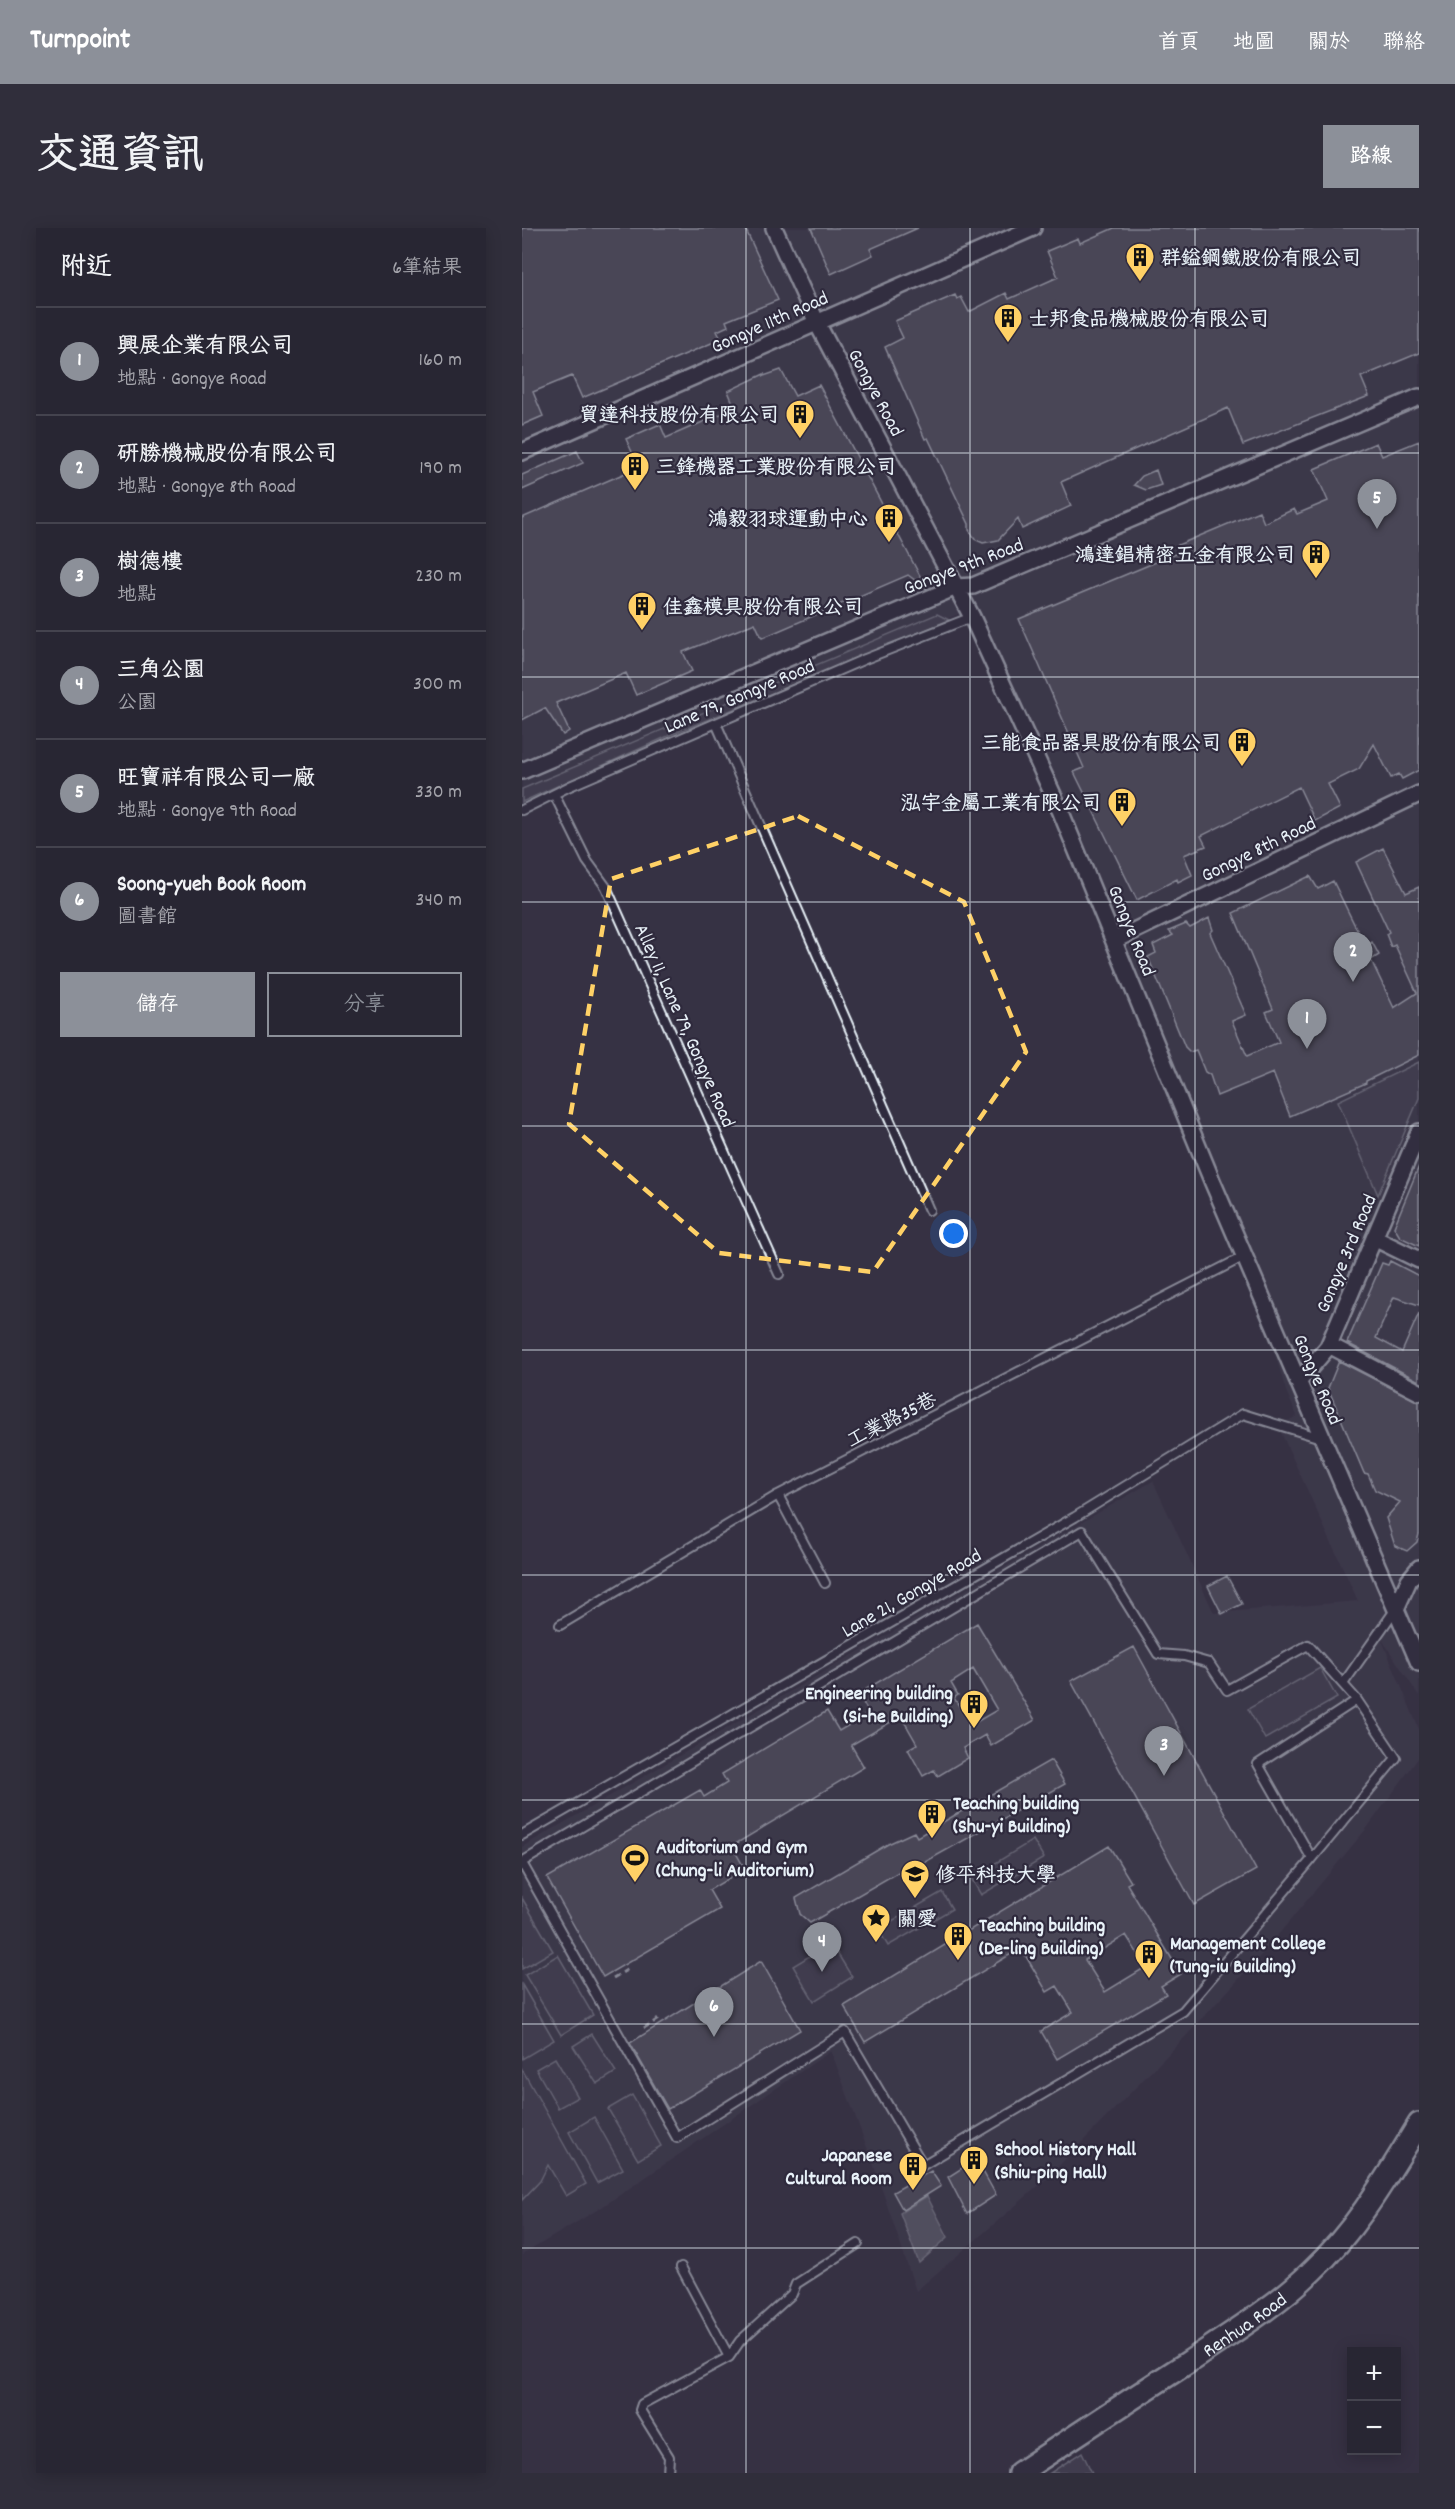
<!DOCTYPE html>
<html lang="zh-TW">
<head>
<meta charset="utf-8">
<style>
	:root { --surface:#282633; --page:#302e3b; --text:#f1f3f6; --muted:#a5a5ac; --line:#44434e; --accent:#8c9099 }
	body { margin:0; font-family:Dekko,"LXGW WenKai TC",sans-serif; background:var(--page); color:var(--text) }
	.controls { position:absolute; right:18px; bottom:18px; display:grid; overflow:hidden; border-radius:0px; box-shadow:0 3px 15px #0003 }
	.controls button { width:54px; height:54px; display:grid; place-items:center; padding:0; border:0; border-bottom:2px solid var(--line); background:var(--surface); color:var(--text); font:30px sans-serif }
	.you { position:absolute; left:432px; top:1006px; width:21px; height:21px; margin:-15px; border:4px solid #fff; border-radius:50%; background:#1a73e8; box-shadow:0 0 0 9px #1a73e833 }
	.badge { display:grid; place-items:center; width:39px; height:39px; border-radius:50%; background:var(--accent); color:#fff; font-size:20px; font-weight:700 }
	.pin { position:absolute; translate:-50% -50px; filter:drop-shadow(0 2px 3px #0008) }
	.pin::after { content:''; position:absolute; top:32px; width:21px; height:18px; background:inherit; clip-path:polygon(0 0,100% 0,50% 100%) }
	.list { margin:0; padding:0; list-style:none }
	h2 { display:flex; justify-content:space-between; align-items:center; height:78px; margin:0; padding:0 24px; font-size:26px }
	h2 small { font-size:20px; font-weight:400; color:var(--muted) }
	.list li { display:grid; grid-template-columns:39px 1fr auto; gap:18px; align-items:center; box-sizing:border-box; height:108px; padding:0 24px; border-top:2px solid var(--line) }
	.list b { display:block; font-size:22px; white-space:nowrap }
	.list p { margin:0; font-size:20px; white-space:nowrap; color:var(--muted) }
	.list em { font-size:20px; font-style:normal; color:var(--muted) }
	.actions { display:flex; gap:12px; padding:18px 24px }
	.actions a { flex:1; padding:14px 0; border:2px solid var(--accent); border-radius:0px; text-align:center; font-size:21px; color:var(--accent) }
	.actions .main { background:var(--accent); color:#fff }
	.map { position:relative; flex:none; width:897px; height:2245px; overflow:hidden; border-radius:0px }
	header { display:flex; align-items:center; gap:36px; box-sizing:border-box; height:84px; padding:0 30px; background:var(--accent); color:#fff }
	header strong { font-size:28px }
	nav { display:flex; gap:33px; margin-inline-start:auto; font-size:21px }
	.intro { display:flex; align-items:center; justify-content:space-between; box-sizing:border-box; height:144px; padding:0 36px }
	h1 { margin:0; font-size:42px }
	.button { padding:15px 27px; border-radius:0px; background:var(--accent); color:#fff; font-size:21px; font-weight:700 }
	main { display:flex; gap:36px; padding:0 36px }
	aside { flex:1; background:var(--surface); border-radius:0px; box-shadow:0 3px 15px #0003 }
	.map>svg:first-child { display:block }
	.built { fill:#433f51 }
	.green { fill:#4d4b5c; stroke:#9a9eaa; stroke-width:1.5 }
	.water { fill:#70717f; stroke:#a0a4af; stroke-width:1.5 }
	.building { fill:#605e6e; stroke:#e8f1f8; stroke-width:1.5; fill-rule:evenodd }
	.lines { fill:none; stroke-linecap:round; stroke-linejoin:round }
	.lane-casing { stroke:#e8f1f8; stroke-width:12 }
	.street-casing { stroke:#e8f1f8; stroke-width:20 }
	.secondary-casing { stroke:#e8f1f8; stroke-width:26 }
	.path { stroke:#e8f1f8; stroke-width:3; stroke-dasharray:6 4.5; stroke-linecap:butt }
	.lane { stroke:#2f2a3d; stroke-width:8 }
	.street { stroke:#2f2a3d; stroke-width:15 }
	.secondary { stroke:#2f2a3d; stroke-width:21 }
	.marked { fill:none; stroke:#ffd166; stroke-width:4.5; stroke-dasharray:12 8; stroke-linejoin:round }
	.grid { fill:none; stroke:#e8f1f8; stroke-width:1.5; stroke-opacity:0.55 }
	.labels { text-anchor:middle; stroke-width:4.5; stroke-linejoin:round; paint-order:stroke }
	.poi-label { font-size:20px; font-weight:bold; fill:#e8f1f8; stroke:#2f2a3d; text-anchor:start }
	.street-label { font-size:20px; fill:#e8f1f8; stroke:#2f2a3d }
</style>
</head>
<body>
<header>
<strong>Turnpoint</strong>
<nav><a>首頁</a><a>地圖</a><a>關於</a><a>聯絡</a></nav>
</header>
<div class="intro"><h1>交通資訊</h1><a class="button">路線</a></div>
<main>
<aside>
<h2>附近<small>6筆結果</small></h2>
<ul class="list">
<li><span class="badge">1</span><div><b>興展企業有限公司</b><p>地點 · Gongye Road</p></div><em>160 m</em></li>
<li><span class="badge">2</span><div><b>研勝機械股份有限公司</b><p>地點 · Gongye 8th Road</p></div><em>190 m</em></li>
<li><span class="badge">3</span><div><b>樹德樓</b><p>地點</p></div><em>230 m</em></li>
<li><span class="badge">4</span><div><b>三角公園</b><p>公園</p></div><em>300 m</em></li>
<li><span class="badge">5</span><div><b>旺寶祥有限公司一廠</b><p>地點 · Gongye 9th Road</p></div><em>330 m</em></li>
<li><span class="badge">6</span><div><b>Soong-yueh Book Room</b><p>圖書館</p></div><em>340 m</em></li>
</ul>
<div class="actions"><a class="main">儲存</a><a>分享</a></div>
</aside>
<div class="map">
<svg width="897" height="2245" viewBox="0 0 897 2245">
	<rect width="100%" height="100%" fill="#363244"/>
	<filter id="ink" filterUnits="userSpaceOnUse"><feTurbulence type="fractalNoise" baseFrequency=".0167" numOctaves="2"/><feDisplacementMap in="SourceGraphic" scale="12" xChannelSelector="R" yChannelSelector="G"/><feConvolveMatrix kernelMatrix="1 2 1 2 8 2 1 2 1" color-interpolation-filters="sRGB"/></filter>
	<g filter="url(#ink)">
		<!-- built -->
		<path class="built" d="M0,0H897V1468L859,1410L897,1501V1529L845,1600L741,1725L665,1807L521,1954L394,2063L353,1941L309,1823L80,1979L0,2027V1619L631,1253L692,1385L836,1373L756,1198L775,1188L764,1163L724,1027L448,381L0,575Z"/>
		<!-- green -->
		<path class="green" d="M415,386L427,392L146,508L0,574V561Z
			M897,834V870L856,967L816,873Z
			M798,1440L815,1470L743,1511L726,1481Z
			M511,1612L522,1630L459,1667L449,1650Z
			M420,1664L430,1681L366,1718L356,1701Z
			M0,1670L31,1723L0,1741Z
			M309,1715L330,1749L292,1773L271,1738Z
			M36,1727L71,1787L39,1807L3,1747Z
			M0,1757L32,1812L0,1831Z
			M70,1806L94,1844L75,1856L51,1818Z
			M33,1830L56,1869L36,1880L14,1841Z
			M0,1841L64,1956L44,1968L26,1937L18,1953L0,1972Z
			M110,1867L139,1918L116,1932L86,1881Z
			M72,1889L101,1941L75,1955L47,1904Z
			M560,2224L570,2245H528Z"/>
		<!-- water -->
		<path class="water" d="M405,1968L426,2009L397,2035L378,1985Z"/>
		<!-- building -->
		<path class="building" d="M0,0H223L256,72L204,93L206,98L195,103L199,111L60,170L50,148L11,164L21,188L0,197Z
			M289,0H396L348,21L351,27L309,46Z
			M592,0H897V125L839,149L847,168L721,217L706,180L539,254L549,278L500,301L496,291L476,312L461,315L454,312L447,302V296L406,210L403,211L363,119L381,110L373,93L433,67L435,71L439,69L447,84L484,65L487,71L536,49L525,23L556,10L558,15Z
			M259,142L273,168L297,157L405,361L386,347L240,410L233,395L161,424L170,443L114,467L104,445L34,475L47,503L41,507L23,480L0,492V290L117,239L104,211L138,196L144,210L213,180L206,163L242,146V148Z
			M897,213V542L880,551L877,546L869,550L852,516L837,541L806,556L818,580L793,593L777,559L679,608L684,618L662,627L670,647L656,654L655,651L615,672L552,544L562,540L497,391L658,324L656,317L737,283L742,295L772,281L775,286L806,273L792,241L854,215L860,228Z
			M55,223L61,235L0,262V247Z
			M634,242L639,257L624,262L612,257L620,248Z
			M861,620L884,665L897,659V827L844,853V855L768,888L751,845L695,868L688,847L683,844L674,822L668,824L663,819L626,729L634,725L631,717L651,707L647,703L664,696L668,700L687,690L691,702L688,705L724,787L710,793L725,828L757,814L744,784L751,781L711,685L788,648L796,661L811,653L843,718L850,714L857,727L849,732L872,780L895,765L873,717L869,719L864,706L867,704L834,634Z
			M897,938V1018L878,1009L872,999Z
			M868,1033L897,1048V1077L872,1069L854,1110L880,1124L897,1085V1153L825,1115L860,1035L866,1037Z
			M817,1133L897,1174V1306L895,1314L885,1323L873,1318L864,1290L878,1274L853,1262L846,1246L842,1245L806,1160Z
			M705,1348L720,1376L700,1386L686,1358Z
			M455,1395L513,1492L469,1518L463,1507L441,1520L446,1530L416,1548L412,1542L401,1548L386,1521L395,1516L379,1488L329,1517L342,1539L210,1618L223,1641L187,1662L198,1681L81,1749L25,1650L178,1562L182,1569L205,1555L200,1546L305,1483L317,1503L347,1485L336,1466ZM451,1441L475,1482L449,1497L432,1470L436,1467L429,1455Z
			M612,1419L734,1642L672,1677L549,1453Z
			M529,1532L543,1556L387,1643L385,1639L288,1695L278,1686L274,1670L366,1616L392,1604L395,1609Z
			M587,1618L609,1654L605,1656L659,1746L639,1758L644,1766L535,1831L519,1803L551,1784L535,1758L525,1764L499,1720L343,1814L322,1778ZM604,1707L624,1739L583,1764L563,1732Z
			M239,1733L278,1802L146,1881L108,1815Z
			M454,1931L474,1967L445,1986L426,1949Z
			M409,1943L419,1958L381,1982L371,1964Z"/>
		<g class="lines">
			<!-- lane casing -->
			<g class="lane-casing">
				<path id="lane" d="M194,495L407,982
					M32,566L65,633L84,659L257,1046
					M0,582L48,558L343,431L450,389
					M256,1267L303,1355
					M38,1397L256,1267L723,1028
					M821,1456L873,1382
					M0,1607L553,1289L721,1186L799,1210
					M790,1631L874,1530L835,1472
					M0,1634L560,1303L636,1426L662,1428L687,1435L705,1462L786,1417L835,1472L736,1536L790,1631L661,1783L401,1937L323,1804L155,1910L0,1635
					M159,2039L207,2129
					M146,2245L147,2229L118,2182L120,2176L207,2129L218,2113L270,2066L274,2056L336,2016"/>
			</g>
			<!-- street casing -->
			<g class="street-casing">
				<path id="street" d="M252,0L295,95L450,389L538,582L691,955L897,1435
					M0,224L511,0
					M0,543L434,359L451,358L897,169
					M593,712L897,566
					M852,1010L897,1032
					M807,1117L897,1164
					M776,1154L806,1119L897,904
					M874,1381L887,1352L897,1340"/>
			</g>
			<!-- secondary casing -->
			<g class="secondary-casing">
				<g id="secondary">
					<path id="s1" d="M497,2245C553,2208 609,2171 665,2135C708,2106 753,2079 790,2043C835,2001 865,1948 897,1896"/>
				</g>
			</g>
			<!-- path -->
			<path class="path" d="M91,1750L108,1740
				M122,1800L138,1790"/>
			<!-- lane -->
			<use href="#lane" class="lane"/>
			<!-- street -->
			<use href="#street" class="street"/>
			<!-- secondary -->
			<use href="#secondary" class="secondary"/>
		</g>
	</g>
	<!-- marked area -->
	<path d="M0 0H897V2245H0ZM276,588L442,674L504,824L351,1044L197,1025L47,896L89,651Z" fill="#363244" fill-opacity=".55" fill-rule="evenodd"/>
	<path class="marked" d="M276,588L442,674L504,824L351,1044L197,1025L47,896L89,651Z"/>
	<!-- grid -->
	<path class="grid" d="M224,0V2245M448,0V2245M673,0V2245M0,225H897M0,449H897M0,674H897M0,898H897M0,1122H897M0,1347H897M0,1572H897M0,1796H897M0,2020H897"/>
	<!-- icons -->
	<defs>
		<g id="building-pin" transform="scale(1.5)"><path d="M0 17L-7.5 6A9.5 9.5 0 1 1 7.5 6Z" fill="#ffd166" stroke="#2f2a3d"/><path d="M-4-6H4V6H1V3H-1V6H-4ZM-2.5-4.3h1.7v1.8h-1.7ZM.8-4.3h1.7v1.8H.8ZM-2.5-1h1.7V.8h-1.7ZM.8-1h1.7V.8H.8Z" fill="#111"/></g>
		<g id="stadium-pin" transform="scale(1.5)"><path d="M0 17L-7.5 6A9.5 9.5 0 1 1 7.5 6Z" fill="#ffd166" stroke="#2f2a3d"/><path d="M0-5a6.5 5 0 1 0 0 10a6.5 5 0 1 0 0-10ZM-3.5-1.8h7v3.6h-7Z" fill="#111"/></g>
		<g id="university-pin" transform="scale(1.5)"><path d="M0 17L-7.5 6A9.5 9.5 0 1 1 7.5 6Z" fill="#ffd166" stroke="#2f2a3d"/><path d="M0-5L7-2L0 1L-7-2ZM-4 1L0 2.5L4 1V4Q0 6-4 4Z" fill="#111"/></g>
		<g id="sight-pin" transform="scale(1.5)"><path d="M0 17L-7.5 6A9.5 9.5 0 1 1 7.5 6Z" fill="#ffd166" stroke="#2f2a3d"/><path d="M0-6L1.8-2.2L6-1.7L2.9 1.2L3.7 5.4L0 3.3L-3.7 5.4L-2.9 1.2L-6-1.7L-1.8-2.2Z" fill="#111"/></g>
	</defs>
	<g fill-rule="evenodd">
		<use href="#building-pin" x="618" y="29"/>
		<use href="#building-pin" x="486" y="90"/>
		<use href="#building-pin" x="278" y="186"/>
		<use href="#building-pin" x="113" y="238"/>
		<use href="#building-pin" x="367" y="290"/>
		<use href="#building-pin" x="794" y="326"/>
		<use href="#building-pin" x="120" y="378"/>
		<use href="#building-pin" x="720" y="514"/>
		<use href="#building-pin" x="600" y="574"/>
		<use href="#building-pin" x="452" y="1476"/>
		<use href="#building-pin" x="410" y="1586"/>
		<use href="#stadium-pin" x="113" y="1630"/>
		<use href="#university-pin" x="393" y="1646"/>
		<use href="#sight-pin" x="354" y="1690"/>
		<use href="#building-pin" x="436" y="1708"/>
		<use href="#building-pin" x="627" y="1726"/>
		<use href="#building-pin" x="452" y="1932"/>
		<use href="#building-pin" x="391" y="1938"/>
	</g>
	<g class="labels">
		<!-- poi labels -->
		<g class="poi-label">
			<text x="639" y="36">群鎰鋼鐵股份有限公司</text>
			<text x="507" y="97">士邦食品機械股份有限公司</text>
			<text x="257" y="193" text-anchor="end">貿達科技股份有限公司</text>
			<text x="134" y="245">三鋒機器工業股份有限公司</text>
			<text x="346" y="297" text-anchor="end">鴻毅羽球運動中心</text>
			<text x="773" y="333" text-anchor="end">鴻達錩精密五金有限公司</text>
			<text x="141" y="385">佳鑫模具股份有限公司</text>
			<text x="699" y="521" text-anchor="end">三能食品器具股份有限公司</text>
			<text x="579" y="581" text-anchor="end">泓宇金屬工業有限公司</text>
			<text x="431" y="1471" text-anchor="end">Engineering building<tspan x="431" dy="23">(Si-he Building)</tspan></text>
			<text x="431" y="1581">Teaching building<tspan x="431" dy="23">(Shu-yi Building)</tspan></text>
			<text x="134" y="1625">Auditorium and Gym<tspan x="134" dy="23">(Chung-li Auditorium)</tspan></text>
			<text x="414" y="1653">修平科技大學</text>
			<text x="375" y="1697">關愛</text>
			<text x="457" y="1703">Teaching building<tspan x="457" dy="23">(De-ling Building)</tspan></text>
			<text x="648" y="1721">Management College<tspan x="648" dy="23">(Tung-iu Building)</tspan></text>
			<text x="473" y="1927">School History Hall<tspan x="473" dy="23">(Shiu-ping Hall)</tspan></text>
			<text x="370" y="1933" text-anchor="end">Japanese<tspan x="370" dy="23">Cultural Room</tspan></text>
		</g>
		<!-- street labels -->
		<g class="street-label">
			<text transform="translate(247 93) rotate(-24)" y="7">Gongye 11th Road</text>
			<text transform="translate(355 164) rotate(62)" y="7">Gongye Road</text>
			<text transform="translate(441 337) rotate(-21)" y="7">Gongye 9th Road</text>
			<text transform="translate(217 467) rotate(-23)" y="7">Lane 79, Gongye Road</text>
			<text transform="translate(736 620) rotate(-26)" y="7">Gongye 8th Road</text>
			<text transform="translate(611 702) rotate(68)" y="7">Gongye Road</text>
			<text transform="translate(164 797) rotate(66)" y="7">Alley 11, Lane 79, Gongye Road</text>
			<text transform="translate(823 1025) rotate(-67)" y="7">Gongye 3rd Road</text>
			<text transform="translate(797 1151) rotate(67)" y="7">Gongye Road</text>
			<text transform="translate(369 1191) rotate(-27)" y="7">工業路35巷</text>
			<text transform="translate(389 1364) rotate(-30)" y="7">Lane 21, Gongye Road</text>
			<text dy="7" stroke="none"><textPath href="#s1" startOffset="270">Renhua Road</textPath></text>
		</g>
	</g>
</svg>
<div class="controls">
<button>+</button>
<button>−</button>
</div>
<div class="you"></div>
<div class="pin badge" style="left:785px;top:821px">1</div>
<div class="pin badge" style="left:831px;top:754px">2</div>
<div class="pin badge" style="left:642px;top:1548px">3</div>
<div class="pin badge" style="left:300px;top:1744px">4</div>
<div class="pin badge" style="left:855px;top:301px">5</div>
<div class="pin badge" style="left:192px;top:1809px">6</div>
</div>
</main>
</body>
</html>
